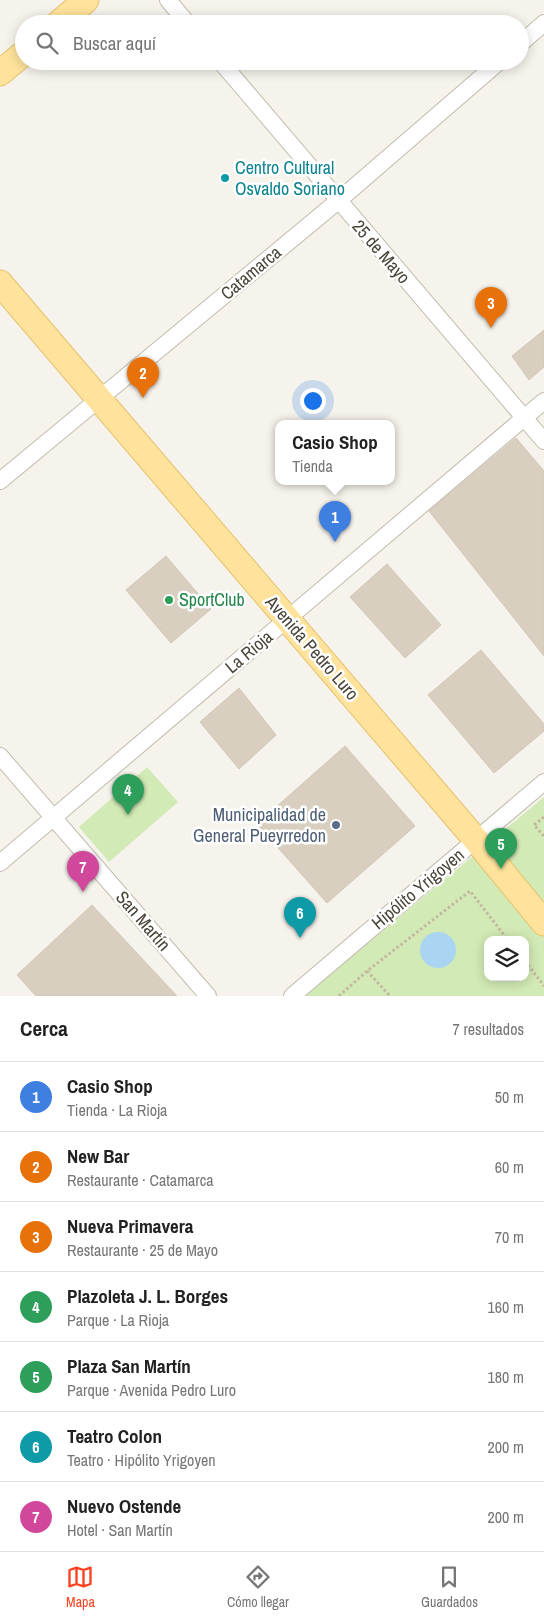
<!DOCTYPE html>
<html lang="es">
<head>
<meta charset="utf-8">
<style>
	:root { --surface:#fff; --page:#f2f2f2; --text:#222; --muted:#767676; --line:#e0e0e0; --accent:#fc3f1d }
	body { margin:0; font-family:"Archivo Narrow",sans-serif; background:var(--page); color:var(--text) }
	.controls { position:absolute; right:15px; bottom:15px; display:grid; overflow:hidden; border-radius:10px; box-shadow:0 2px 12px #0003 }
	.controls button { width:45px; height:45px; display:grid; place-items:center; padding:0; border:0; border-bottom:1px solid var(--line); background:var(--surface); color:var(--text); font:25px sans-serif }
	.you { position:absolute; left:312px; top:400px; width:18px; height:18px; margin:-12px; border:4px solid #fff; border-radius:50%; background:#1a73e8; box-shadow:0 0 0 8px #1a73e833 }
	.badge { display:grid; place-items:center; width:32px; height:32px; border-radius:50%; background:var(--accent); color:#fff; font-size:16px; font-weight:700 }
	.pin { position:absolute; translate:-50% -41px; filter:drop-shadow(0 1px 2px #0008) }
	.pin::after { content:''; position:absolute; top:26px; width:18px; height:15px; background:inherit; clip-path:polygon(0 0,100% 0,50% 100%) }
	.popup { position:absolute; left:275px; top:420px; width:120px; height:65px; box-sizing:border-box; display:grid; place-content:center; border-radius:10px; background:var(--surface); filter:drop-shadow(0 1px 4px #0005); font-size:16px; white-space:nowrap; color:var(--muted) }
	.popup b { font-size:19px; color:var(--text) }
	.popup::after { content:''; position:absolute; left:50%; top:100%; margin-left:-10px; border:10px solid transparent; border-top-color:var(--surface) }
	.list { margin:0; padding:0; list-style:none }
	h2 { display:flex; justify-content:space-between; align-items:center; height:65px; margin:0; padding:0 20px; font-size:21px }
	h2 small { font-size:16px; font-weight:400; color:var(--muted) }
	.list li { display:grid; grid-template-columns:32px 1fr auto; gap:15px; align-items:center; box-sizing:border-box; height:70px; padding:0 20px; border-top:1px solid var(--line) }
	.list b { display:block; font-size:19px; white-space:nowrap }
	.list p { margin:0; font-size:16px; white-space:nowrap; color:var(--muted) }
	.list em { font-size:16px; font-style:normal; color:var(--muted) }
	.icon { flex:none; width:28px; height:28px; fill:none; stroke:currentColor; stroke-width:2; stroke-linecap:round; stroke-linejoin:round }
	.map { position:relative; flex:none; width:544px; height:996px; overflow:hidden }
	.search { position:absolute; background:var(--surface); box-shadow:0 2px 12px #0003; left:15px; right:15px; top:15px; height:55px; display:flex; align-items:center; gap:12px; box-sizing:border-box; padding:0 18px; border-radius:28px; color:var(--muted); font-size:19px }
	.sheet { height:555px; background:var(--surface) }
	nav { display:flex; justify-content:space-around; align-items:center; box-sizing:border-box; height:70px; border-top:1px solid var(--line); background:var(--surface); font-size:14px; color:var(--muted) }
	nav a { display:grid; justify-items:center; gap:2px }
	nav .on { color:var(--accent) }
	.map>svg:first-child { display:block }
	.green { fill:#d2eab5; fill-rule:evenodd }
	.water { fill:#a9d4f2 }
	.building { fill:#d8cfc1; stroke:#d3c7b4 }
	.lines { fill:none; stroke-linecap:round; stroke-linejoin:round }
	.street-casing { stroke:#c2bbae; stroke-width:18 }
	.primary-casing { stroke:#e6c16a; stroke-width:27 }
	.path { stroke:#c4b79f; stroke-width:3; stroke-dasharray:2.5 2.5; stroke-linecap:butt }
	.street { stroke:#fff; stroke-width:16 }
	.primary { stroke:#ffe39c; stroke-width:25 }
	.culture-dot { fill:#0f9aa8; stroke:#fff; stroke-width:2 }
	.leisure-dot { fill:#2e9e5b; stroke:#fff; stroke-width:2 }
	.service-dot { fill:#5c6f8a; stroke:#fff; stroke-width:2 }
	.labels { text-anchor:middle; stroke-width:5; stroke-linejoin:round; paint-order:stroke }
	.culture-label { font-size:18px; fill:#0d838f; stroke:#fff; text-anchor:start }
	.street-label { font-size:18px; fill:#4b4439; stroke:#fff }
	.leisure-label { font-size:18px; fill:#27864d; stroke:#fff; text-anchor:start }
	.service-label { font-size:18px; fill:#4e5e75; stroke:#fff; text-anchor:end }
</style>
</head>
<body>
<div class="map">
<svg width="544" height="996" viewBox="0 0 544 996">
	<rect width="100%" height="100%" fill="#f6f3ec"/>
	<!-- green -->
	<path class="green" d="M147,767L178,802L109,862L79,827Z
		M544,797V996H304ZM488,940H525V977H488Z"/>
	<!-- water -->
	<path class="water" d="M420 950a18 18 0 1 1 36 0a18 18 0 1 1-36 0Z"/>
	<!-- building -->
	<path class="building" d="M544,330V367L529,380L512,356Z
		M516,438L544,471V656L429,511Z
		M166,556L211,609L171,643L126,590Z
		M387,564L441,625L405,658L350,597Z
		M481,650L544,724V731L494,773L428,695Z
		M239,688L276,735L239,769L200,722Z
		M345,746L415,826L327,903L257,824Z
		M92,905L177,996H36L17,975Z"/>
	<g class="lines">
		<!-- street casing -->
		<g class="street-casing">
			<path id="street" d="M168,0L188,24
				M520,44L544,23
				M220,61L544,441
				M0,481L338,201L500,61
				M0,756L208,996
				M0,863L544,401
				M292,996L544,782"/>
		</g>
		<!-- primary casing -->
		<g class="primary-casing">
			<path id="primary" d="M58,24L86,0
				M0,73L24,53
				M0,283L476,840L544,923"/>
		</g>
		<!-- path -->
		<path class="path" d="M544,817L534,825L544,836
			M525,961L544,986
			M367,971L390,996
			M339,996L367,971L470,891L508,940"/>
		<!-- street -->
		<use href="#street" class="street"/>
		<!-- primary -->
		<use href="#primary" class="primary"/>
	</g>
	<!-- markers -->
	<circle class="culture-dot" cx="225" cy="178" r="5"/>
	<circle class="leisure-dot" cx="169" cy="600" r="5"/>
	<circle class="service-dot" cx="336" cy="825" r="5"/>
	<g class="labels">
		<!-- culture labels -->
		<g class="culture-label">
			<text x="235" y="174">Centro Cultural<tspan x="235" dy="21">Osvaldo Soriano</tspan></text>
		</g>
		<!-- street labels -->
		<g class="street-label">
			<text transform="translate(381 252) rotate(49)" y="6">25 de Mayo</text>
			<text transform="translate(251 273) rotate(-40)" y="6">Catamarca</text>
			<text transform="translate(312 648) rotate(49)" y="6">Avenida Pedro Luro</text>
			<text transform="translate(249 652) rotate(-40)" y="6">La Rioja</text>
			<text transform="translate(418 889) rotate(-40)" y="6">Hipólito Yrigoyen</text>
			<text transform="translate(143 921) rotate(49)" y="6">San Martín</text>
		</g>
		<!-- leisure labels -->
		<g class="leisure-label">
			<text x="179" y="606">SportClub</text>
		</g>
		<!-- service labels -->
		<g class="service-label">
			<text x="326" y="821">Municipalidad de<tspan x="326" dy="21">General Pueyrredon</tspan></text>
		</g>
	</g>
</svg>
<div class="controls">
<button><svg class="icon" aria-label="layers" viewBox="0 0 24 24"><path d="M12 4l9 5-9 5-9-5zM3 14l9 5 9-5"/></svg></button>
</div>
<div class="you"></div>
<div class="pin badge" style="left:335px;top:542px;background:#3f7fe0">1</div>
<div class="popup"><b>Casio Shop</b>Tienda</div>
<div class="pin badge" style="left:143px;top:398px;background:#e8710a">2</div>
<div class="pin badge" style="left:491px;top:328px;background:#e8710a">3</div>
<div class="pin badge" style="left:128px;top:815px;background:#2e9e5b">4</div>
<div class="pin badge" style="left:501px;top:869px;background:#2e9e5b">5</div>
<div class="pin badge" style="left:300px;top:938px;background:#0f9aa8">6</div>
<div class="pin badge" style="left:83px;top:892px;background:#d1479c">7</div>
<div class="search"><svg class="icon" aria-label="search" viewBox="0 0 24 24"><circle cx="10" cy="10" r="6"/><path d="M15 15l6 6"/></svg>Buscar aquí</div>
</div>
<section class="sheet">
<h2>Cerca<small>7 resultados</small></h2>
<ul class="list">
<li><span class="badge" style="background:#3f7fe0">1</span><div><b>Casio Shop</b><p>Tienda · La Rioja</p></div><em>50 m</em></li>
<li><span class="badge" style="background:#e8710a">2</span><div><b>New Bar</b><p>Restaurante · Catamarca</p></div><em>60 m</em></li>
<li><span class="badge" style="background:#e8710a">3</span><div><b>Nueva Primavera</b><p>Restaurante · 25 de Mayo</p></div><em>70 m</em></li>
<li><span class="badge" style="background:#2e9e5b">4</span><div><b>Plazoleta J. L. Borges</b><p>Parque · La Rioja</p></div><em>160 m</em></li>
<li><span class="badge" style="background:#2e9e5b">5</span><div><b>Plaza San Martín</b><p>Parque · Avenida Pedro Luro</p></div><em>180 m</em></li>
<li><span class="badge" style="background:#0f9aa8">6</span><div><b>Teatro Colon</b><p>Teatro · Hipólito Yrigoyen</p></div><em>200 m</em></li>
<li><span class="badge" style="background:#d1479c">7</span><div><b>Nuevo Ostende</b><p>Hotel · San Martín</p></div><em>200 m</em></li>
</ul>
</section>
<nav>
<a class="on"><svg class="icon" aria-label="map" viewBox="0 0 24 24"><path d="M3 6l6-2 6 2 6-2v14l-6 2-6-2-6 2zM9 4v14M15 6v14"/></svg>Mapa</a>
<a><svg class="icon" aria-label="directions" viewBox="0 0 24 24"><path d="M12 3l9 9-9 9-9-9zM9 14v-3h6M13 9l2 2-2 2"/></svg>Cómo llegar</a>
<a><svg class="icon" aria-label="saved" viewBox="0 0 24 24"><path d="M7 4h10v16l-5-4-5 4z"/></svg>Guardados</a>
</nav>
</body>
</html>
